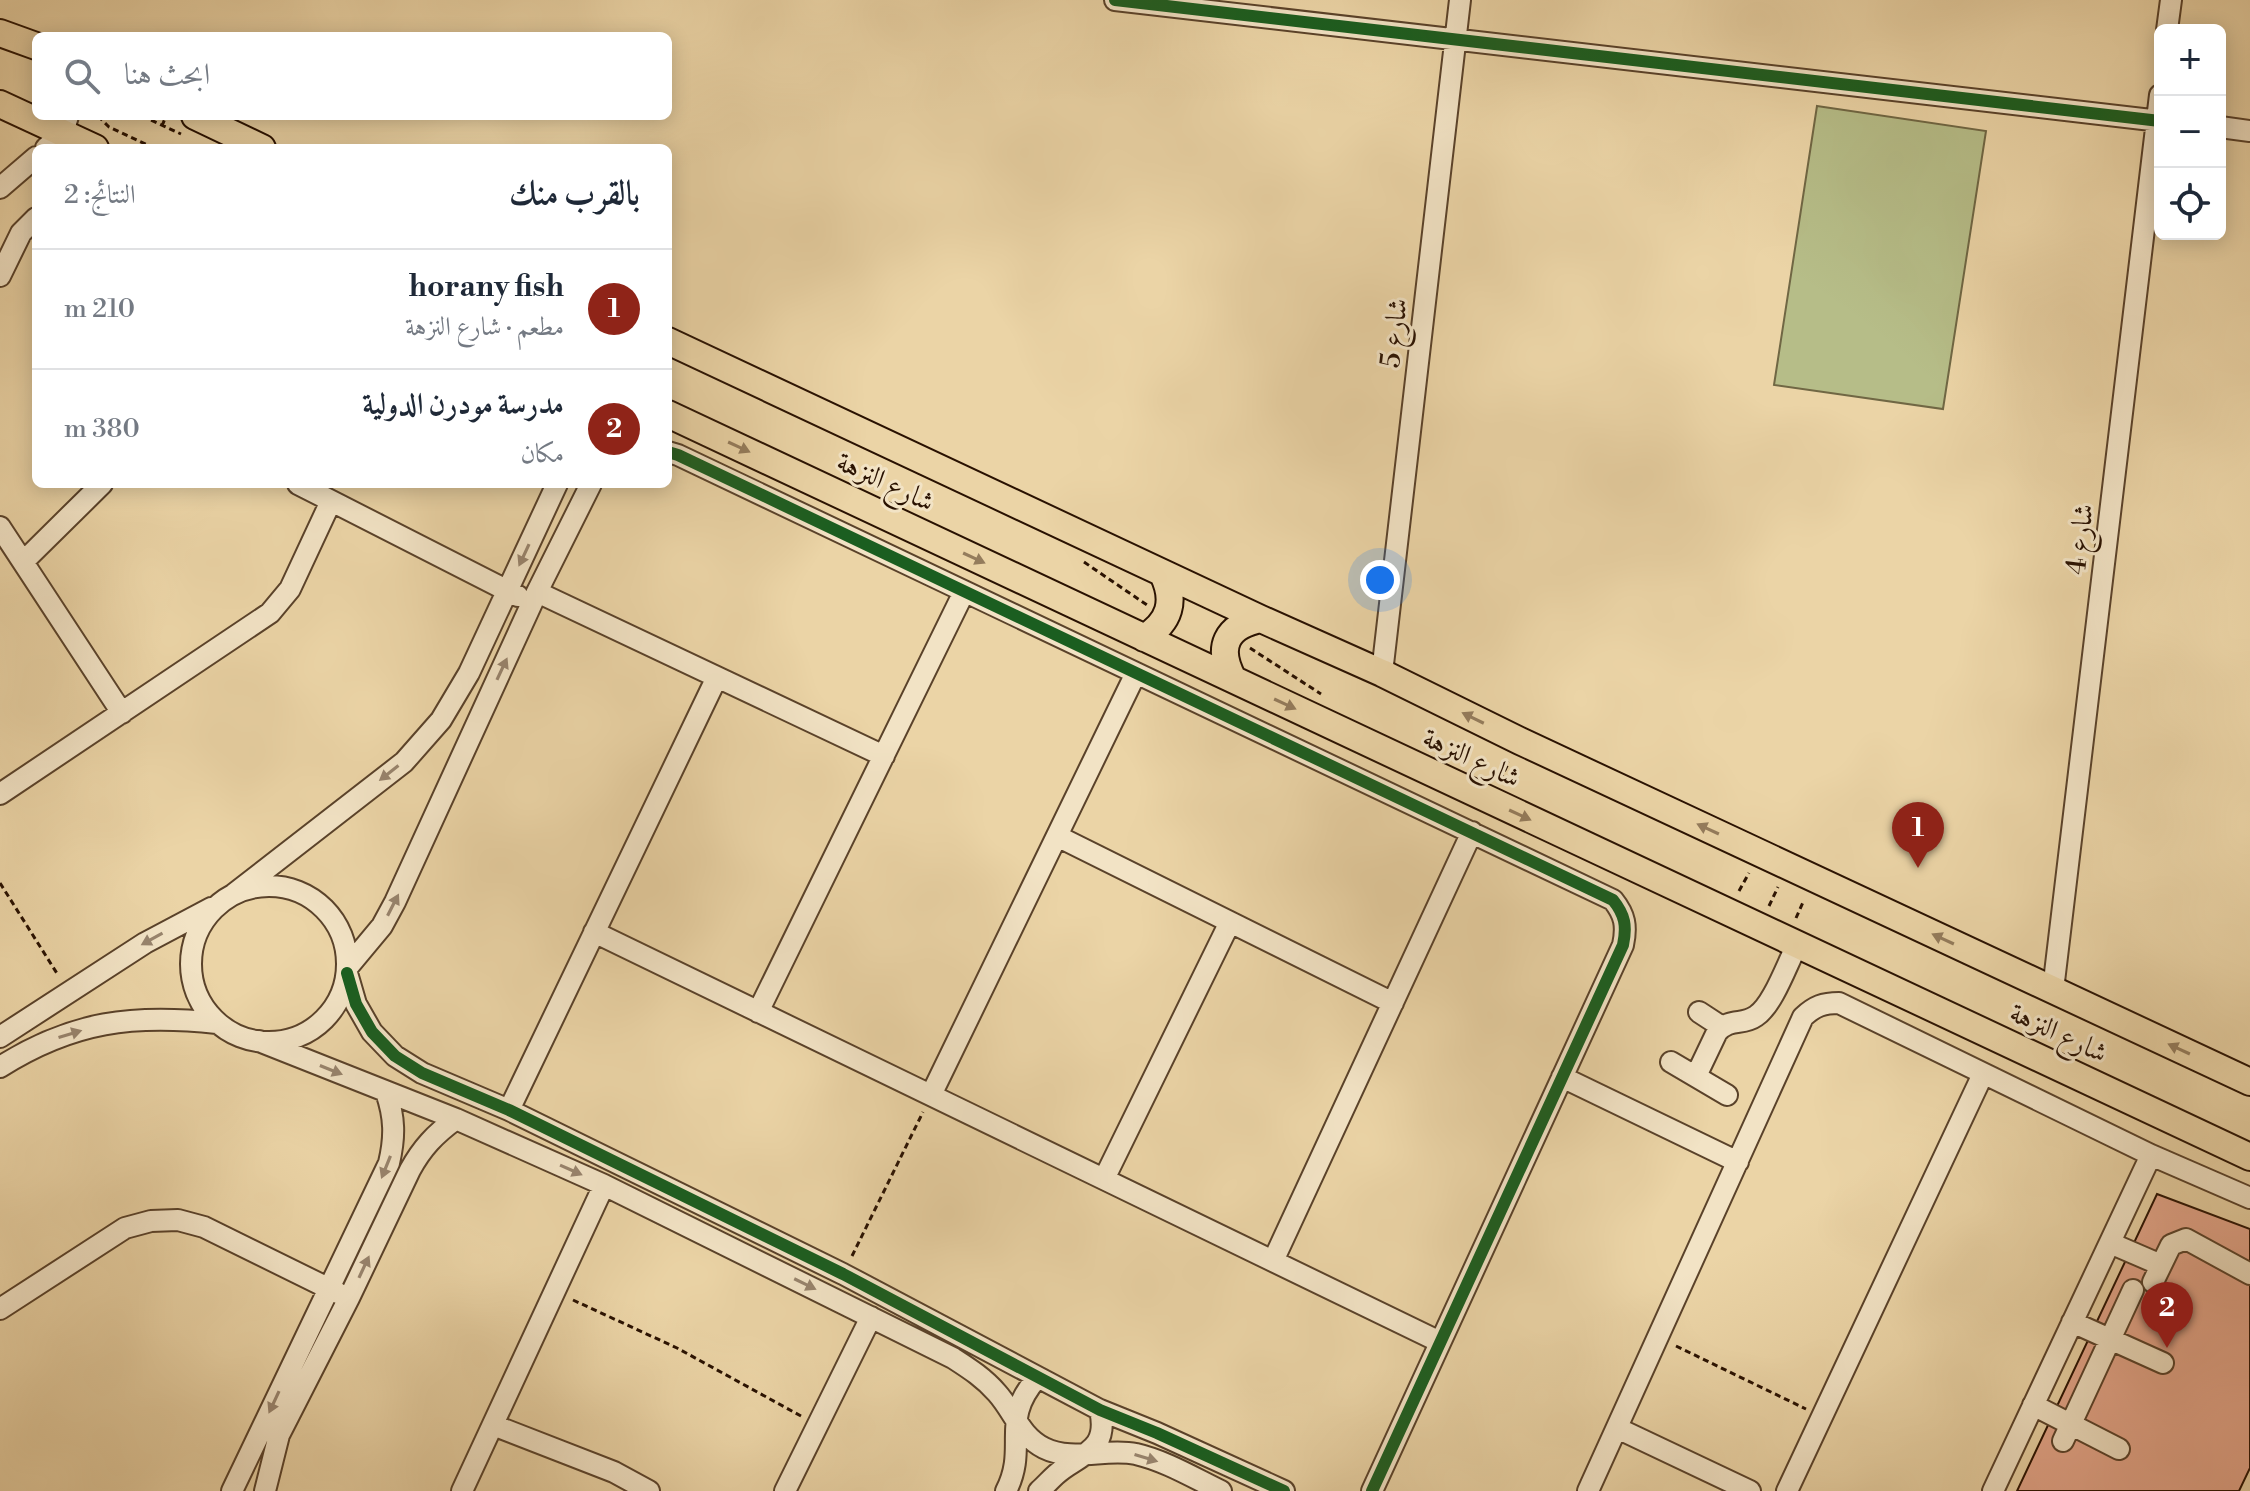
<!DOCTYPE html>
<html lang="ar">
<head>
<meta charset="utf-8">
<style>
	:root { --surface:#fff; --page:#f2f2f3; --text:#1f2937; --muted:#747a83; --line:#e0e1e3; --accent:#8f2418 }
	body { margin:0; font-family:"Libre Bodoni",Amiri,serif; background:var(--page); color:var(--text); direction:rtl }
	.controls { position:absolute; right:24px; top:24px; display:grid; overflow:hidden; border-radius:12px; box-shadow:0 4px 20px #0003 }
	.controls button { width:72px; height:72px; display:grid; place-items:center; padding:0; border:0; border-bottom:2px solid var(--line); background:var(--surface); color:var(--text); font:40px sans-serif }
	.you { position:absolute; left:1380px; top:580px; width:28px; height:28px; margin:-20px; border:6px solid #fff; border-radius:50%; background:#1a73e8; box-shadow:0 0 0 12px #1a73e833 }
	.badge { display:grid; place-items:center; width:52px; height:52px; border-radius:50%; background:var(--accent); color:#fff; font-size:26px; font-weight:700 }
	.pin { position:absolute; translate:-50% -66px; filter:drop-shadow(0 2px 4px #0008) }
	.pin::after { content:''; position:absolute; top:42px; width:28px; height:24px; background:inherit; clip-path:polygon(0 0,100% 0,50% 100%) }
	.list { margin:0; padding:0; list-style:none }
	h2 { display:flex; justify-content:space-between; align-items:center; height:104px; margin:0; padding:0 32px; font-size:34px }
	h2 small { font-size:26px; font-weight:400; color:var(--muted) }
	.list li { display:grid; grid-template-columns:52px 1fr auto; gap:24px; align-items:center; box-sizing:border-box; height:120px; padding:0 32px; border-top:2px solid var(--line) }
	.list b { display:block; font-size:30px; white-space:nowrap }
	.list p { margin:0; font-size:26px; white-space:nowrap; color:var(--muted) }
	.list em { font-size:26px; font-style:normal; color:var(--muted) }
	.icon { flex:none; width:44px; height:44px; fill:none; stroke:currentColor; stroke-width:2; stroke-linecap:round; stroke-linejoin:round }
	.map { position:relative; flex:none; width:2250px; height:1491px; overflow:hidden; direction:ltr }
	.search { position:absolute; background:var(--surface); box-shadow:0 4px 20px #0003; left:32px; top:32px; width:640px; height:88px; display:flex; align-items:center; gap:20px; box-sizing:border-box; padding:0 28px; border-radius:12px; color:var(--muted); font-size:30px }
	.panel { position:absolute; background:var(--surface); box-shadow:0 4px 20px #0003; left:32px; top:144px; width:640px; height:344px; border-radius:12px; direction:rtl }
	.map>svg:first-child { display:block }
	.green { fill:#b6bd88; stroke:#706744; stroke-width:2 }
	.building { fill:#e6a78c; stroke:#291101; stroke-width:2 }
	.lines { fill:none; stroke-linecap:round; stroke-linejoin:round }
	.minor-casing { stroke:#5a422a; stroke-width:24 }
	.major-casing { stroke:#291101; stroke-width:30 }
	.path { stroke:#291101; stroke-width:3; stroke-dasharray:6 4; stroke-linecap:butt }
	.minor { stroke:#f2e3c5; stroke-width:20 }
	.major { stroke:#ebd4a6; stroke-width:26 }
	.cycleway-casing { stroke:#f2e3c5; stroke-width:17 }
	.cycleway { stroke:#1b5e20; stroke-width:12 }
	.oneway { fill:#947c5c }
	.oneway2 { fill:#98846d }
	.labels { text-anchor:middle; stroke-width:6; stroke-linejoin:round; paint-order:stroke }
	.street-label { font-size:28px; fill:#291101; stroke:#f2e3c5 }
</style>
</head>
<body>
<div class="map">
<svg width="2250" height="1491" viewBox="0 0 2250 1491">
	<rect width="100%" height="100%" fill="#ebd4a6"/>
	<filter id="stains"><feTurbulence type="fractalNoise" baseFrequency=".0025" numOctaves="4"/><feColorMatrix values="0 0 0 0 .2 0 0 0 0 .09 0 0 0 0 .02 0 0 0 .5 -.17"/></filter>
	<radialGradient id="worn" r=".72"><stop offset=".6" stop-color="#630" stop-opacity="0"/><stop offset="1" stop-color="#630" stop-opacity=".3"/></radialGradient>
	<!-- green -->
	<path class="green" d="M1817,106L1986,131L1943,409L1774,385Z"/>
	<!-- building -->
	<path class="building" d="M2157,1194L2250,1229V1468L2239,1491H2017Z"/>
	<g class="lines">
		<!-- minor casing -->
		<g class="minor-casing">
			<path id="minor" d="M1115,0L2160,121
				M2167,30L2171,0
				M2220,127L2250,131
				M46,148L63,133L68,116
				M0,188L36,157
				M0,276L21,233L36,218
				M668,452L678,455L1613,900C1625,915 1627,926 1623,945L1372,1491
				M298,484L518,596
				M0,527L122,713
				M23,562L102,484
				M537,592L884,756
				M1382,673L1460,0
				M0,794L270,613L290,589L331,501
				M1057,836L1393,1003
				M191 964a78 78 0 1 1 156 0a78 78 0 1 1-156 0Z
				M234,894L404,762L441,720L469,673L557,484
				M594,932L1440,1342
				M347,968L382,926L395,902L537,592L591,484
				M347,973L356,1004L372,1032L395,1056L422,1073L509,1110L843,1274L1100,1410L1157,1433L1284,1491
				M2053,990L2160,95
				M758,1012L964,592
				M1699,1012L1722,1027
				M0,1037L145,943L211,908
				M259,1041L456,1119L604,1185L953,1358C970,1369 984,1378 997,1393C1014,1412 1020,1436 1044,1448C1072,1462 1106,1448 1136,1454C1166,1461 1194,1478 1221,1491
				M1671,1062L1727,1095
				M0,1067C73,1021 133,1014 217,1023
				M1696,1076L1717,1032C1731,1017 1742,1026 1756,1016C1773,1005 1787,964 1797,945
				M1562,1077L1738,1162
				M931,1095L1136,673
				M509,1110L717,677
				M1104,1179L1230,922
				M2110,1243L2161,1265
				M1273,1261L1472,832
				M2153,1282L2171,1245L2186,1239L2250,1274
				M0,1309L125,1228L151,1221L178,1220L204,1227L338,1293
				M2072,1322L2163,1363
				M2033,1405L2119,1449
				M493,1425L614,1472L649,1491
				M1617,1428L1750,1491
				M2063,1441L2133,1290
				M232,1491L389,1163C395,1137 395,1118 386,1092
				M265,1491L279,1435L349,1298L410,1170C422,1148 435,1134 456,1119
				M462,1491L604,1185
				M785,1491L871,1317
				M1006,1491C1029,1446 999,1421 1037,1378
				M1039,1491C1047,1484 1054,1475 1063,1469C1089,1451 1108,1446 1100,1410
				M1588,1491L1803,1017C1815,1006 1823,1003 1839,1003L2151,1155L2250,1198
				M1787,1491L1983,1074
				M1993,1491L2151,1155"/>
		</g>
		<!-- major casing -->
		<g class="major-casing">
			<path id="major" d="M0,33L36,46
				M0,104L95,148
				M195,116L262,148
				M668,341L1261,619L1382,673L1520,741L2250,1082
				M668,414L2250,1157
				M1144,638C1170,622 1176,601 1163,574
				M1233,679C1216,647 1226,626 1261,619"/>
		</g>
		<!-- path -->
		<path class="path" d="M98,116L109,127L154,148
			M142,116L181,134
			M162,126L166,116
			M1084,562L1147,605
			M1250,648L1321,694
			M1500,780L1509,762
			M0,883L58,975
			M1739,891L1749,873
			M1769,906L1778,887
			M1796,918L1804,900
			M852,1256L923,1112
			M573,1300L677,1348L801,1416
			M1676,1346L1806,1409"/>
		<!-- minor -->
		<use href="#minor" class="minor"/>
		<!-- major -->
		<use href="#major" class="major"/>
		<!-- cycleway casing -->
		<g class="cycleway-casing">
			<path id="cycleway" d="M1115,0L2160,121
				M668,452L678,455L1613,900C1625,915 1627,926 1623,945L1372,1491
				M347,973L356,1004L372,1032L395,1056L422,1073L509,1110L843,1274L1100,1410L1157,1433L1284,1491"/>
		</g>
		<!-- cycleway -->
		<use href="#cycleway" class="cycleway"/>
	</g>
	<!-- one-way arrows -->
	<defs><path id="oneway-solid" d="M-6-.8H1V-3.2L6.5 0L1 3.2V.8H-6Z" transform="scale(2)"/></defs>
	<g class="oneway">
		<use href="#oneway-solid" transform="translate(739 447) rotate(25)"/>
		<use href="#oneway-solid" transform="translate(974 558) rotate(25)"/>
		<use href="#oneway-solid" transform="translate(1285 704) rotate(25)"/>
		<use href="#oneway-solid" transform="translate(1473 718) rotate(-154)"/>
		<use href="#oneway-solid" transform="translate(1520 815) rotate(25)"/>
		<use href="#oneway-solid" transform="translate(1708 829) rotate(-155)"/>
		<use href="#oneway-solid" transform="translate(1943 939) rotate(-155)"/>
		<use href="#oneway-solid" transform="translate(2179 1049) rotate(-155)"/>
	</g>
	<g class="oneway2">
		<use href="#oneway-solid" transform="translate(524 555) rotate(115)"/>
		<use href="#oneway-solid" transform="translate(502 669) rotate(-65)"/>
		<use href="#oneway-solid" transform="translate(389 773) rotate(142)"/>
		<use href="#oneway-solid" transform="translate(393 905) rotate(-63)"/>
		<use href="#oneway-solid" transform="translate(152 939) rotate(151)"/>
		<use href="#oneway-solid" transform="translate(70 1034) rotate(-17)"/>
		<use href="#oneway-solid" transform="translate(331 1070) rotate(22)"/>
		<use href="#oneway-solid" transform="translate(386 1167) rotate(112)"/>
		<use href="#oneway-solid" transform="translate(571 1170) rotate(24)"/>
		<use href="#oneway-solid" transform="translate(364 1267) rotate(-65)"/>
		<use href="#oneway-solid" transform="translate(805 1284) rotate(26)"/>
		<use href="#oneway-solid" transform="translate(274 1402) rotate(115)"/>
		<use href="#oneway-solid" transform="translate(1146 1458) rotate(17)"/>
	</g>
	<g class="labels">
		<!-- street labels -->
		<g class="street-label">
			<text transform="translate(1393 333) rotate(-83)" y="10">شارع 5</text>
			<text transform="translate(886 481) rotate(25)" y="10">شارع النزهة</text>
			<text transform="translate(2079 539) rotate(-83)" y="10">شارع 4</text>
			<text transform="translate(1472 757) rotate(25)" y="10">شارع النزهة</text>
			<text transform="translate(2059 1032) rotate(25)" y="10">شارع النزهة</text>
		</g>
	</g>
	<rect width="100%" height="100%" filter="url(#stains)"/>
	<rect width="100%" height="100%" fill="url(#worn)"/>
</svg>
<div class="controls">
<button>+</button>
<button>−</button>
<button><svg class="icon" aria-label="locate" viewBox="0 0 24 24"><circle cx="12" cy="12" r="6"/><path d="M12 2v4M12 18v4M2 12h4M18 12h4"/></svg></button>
</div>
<div class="you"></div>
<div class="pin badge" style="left:1918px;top:868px">1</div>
<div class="pin badge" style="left:2167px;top:1348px">2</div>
<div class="search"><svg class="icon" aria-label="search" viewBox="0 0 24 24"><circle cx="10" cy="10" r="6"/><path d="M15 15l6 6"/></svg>ابحث هنا</div>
<section class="panel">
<h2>بالقرب منك<small>النتائج: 2</small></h2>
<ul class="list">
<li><span class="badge">1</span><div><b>horany fish</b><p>مطعم · شارع النزهة</p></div><em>210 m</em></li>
<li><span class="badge">2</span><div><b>مدرسة مودرن الدولية</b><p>مكان</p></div><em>380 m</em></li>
</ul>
</section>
</div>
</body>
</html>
